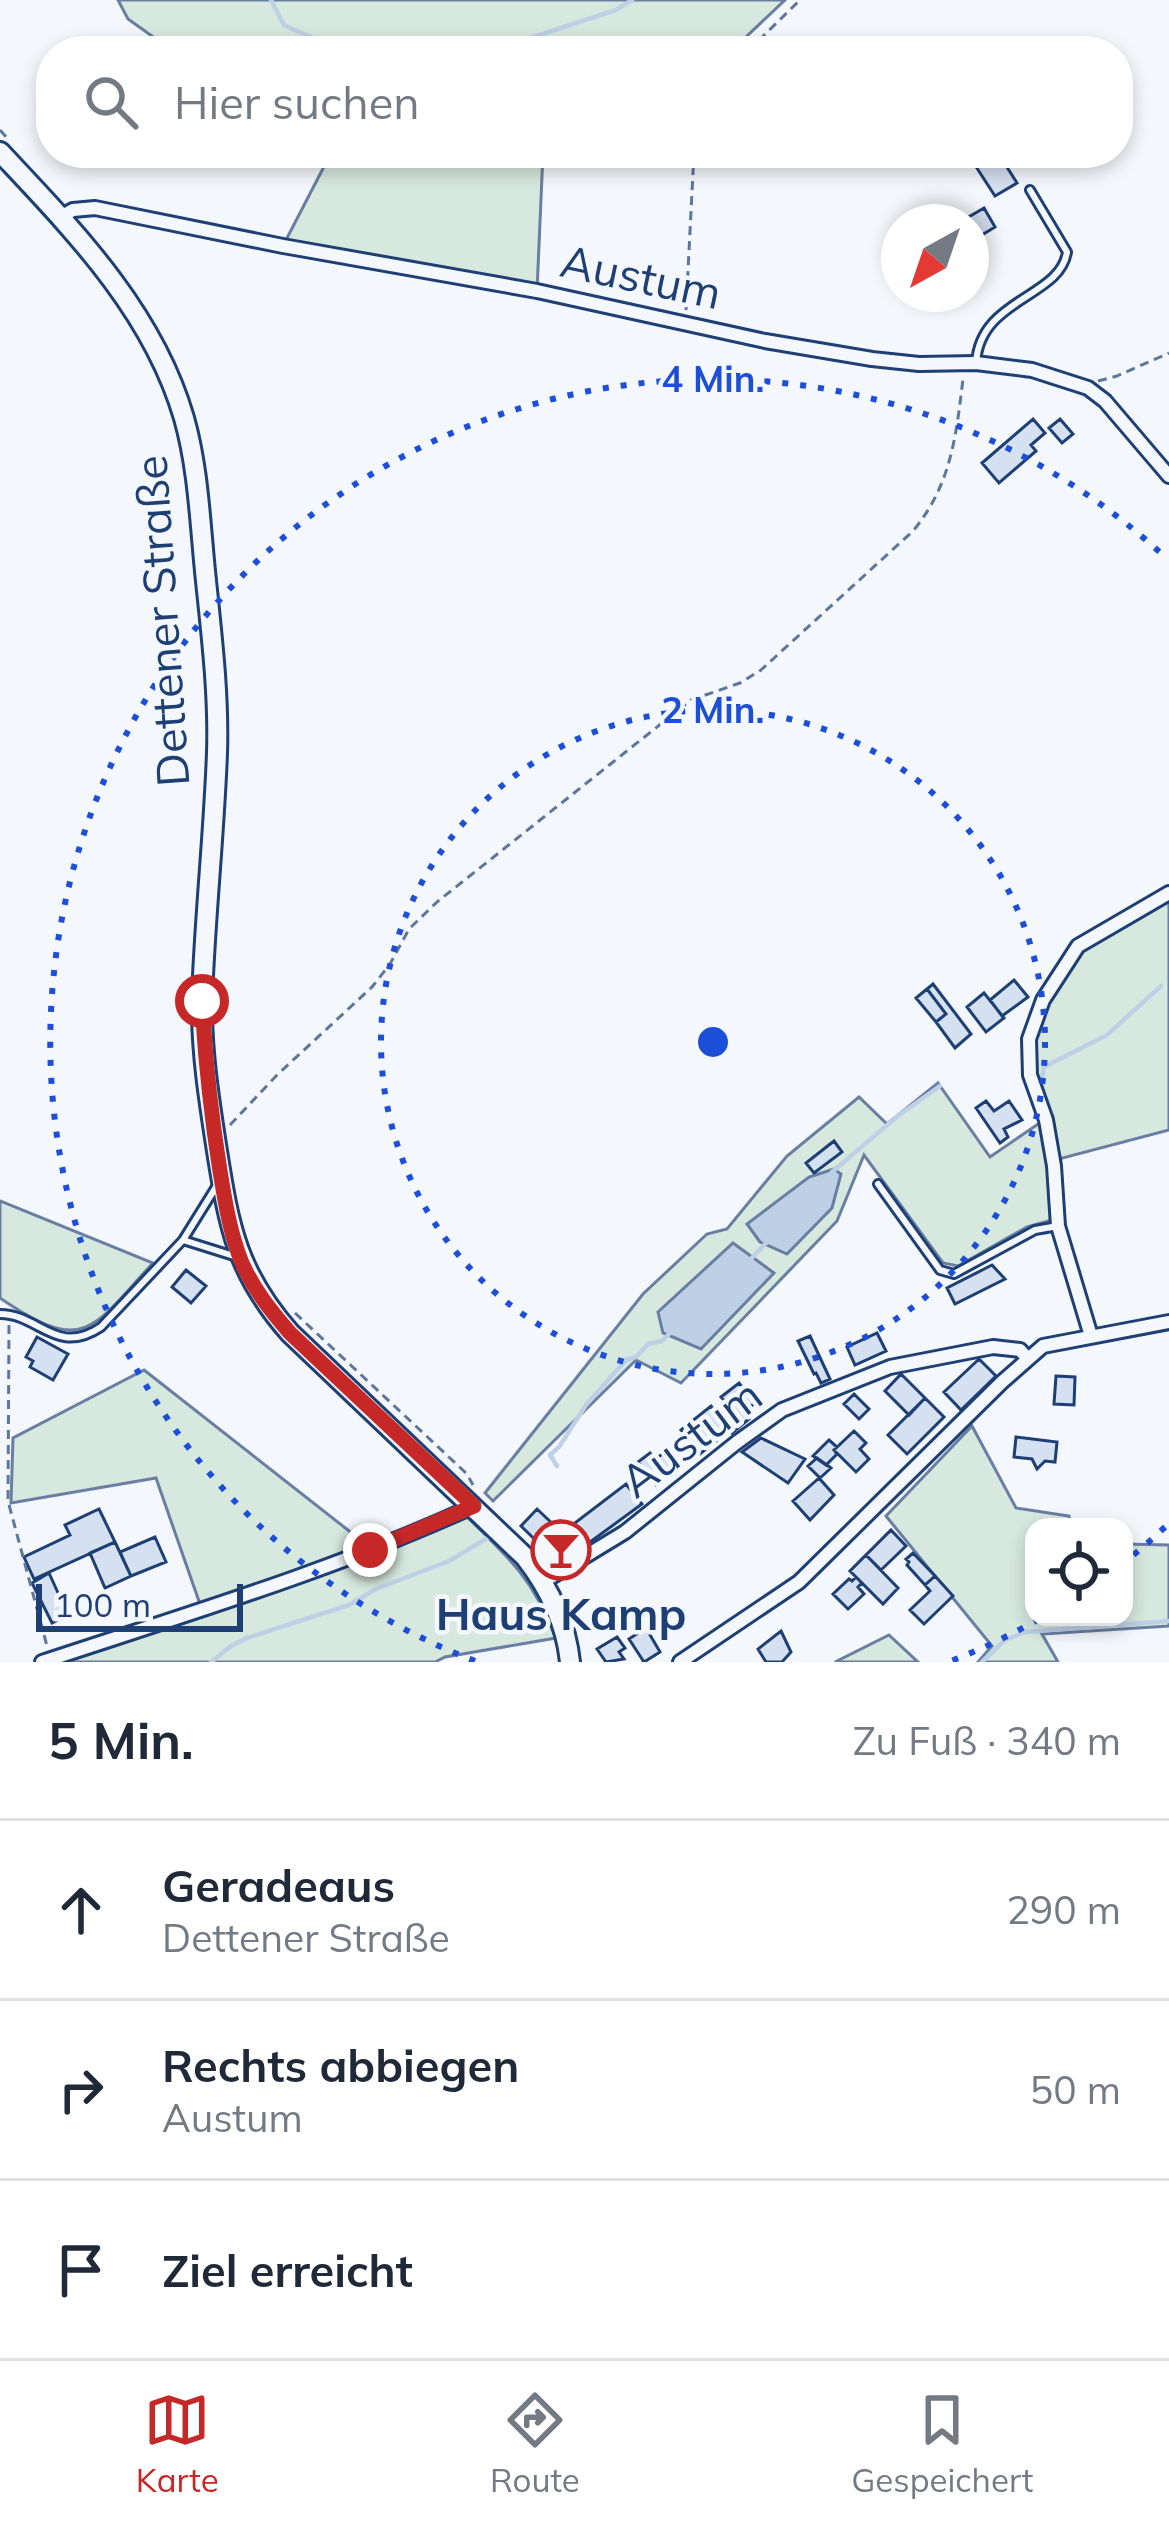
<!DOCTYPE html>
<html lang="de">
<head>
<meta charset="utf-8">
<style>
	:root { --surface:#fff; --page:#f6f6f7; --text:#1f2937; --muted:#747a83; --line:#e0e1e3; --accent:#c62828 }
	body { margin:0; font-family:Mulish,sans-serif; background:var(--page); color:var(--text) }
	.controls { position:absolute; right:36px; bottom:36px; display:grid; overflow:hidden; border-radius:24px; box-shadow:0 6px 18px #0003 }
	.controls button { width:108px; height:108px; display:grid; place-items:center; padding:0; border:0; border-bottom:3px solid var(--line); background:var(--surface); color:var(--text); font:60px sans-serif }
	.compass { position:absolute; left:881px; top:204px; width:108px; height:108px; border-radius:50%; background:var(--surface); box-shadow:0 6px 18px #0003; rotate:220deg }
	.scale { position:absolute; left:36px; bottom:30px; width:207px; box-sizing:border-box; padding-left:12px; border:6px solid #1d3f73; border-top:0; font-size:33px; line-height:42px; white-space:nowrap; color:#1d3f73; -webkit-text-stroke:9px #f4f7fb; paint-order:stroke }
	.stop { position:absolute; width:36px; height:36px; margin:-27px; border:9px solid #c62828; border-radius:50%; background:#fff }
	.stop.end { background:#c62828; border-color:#fff; box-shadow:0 3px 12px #0008 }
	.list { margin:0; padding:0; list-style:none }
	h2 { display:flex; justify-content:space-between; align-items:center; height:156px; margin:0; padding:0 48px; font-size:51px }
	h2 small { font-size:39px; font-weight:400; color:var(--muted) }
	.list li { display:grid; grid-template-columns:78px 1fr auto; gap:36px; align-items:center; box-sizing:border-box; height:180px; padding:0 48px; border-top:3px solid var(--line) }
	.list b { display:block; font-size:45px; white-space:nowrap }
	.list p { margin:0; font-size:39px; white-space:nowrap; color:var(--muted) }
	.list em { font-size:39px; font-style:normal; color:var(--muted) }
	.icon { flex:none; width:66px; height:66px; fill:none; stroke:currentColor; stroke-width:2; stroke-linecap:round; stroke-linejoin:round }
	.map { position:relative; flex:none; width:1169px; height:1662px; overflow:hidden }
	.search { position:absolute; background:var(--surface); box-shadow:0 6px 18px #0003; left:36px; right:36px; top:36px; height:132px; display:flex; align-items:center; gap:30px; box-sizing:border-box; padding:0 42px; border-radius:48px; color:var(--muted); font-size:45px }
	.sheet { height:696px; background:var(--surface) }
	nav { display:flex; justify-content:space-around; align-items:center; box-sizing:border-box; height:168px; border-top:3px solid var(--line); background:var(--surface); font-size:33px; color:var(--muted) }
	nav a { display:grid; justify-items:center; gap:6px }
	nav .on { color:var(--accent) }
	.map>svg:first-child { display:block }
	.green { fill:#d7e8df; stroke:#687fa3; stroke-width:3 }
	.water { fill:#bed0e5; stroke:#687fa3; stroke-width:3 }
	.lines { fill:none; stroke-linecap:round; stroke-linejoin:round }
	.stream { stroke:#bed0e5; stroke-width:4.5 }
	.building { fill:#d5e0f0; stroke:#1d3f73; stroke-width:3 }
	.lane-casing { stroke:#1d3f73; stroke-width:12 }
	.street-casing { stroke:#1d3f73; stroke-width:18 }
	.secondary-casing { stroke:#1d3f73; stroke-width:24 }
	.path { stroke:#5e769c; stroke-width:3; stroke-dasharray:9 6; stroke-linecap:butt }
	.lane { stroke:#f4f7fb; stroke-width:6 }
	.street { stroke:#f4f7fb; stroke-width:12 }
	.secondary { stroke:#f4f7fb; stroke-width:18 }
	.route { stroke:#c62828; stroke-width:15 }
	.ring { fill:none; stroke:#1d4ed8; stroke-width:6; stroke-dasharray:6 12 }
	.labels { text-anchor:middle; stroke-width:9; stroke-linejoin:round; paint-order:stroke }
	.street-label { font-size:45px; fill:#1d3f73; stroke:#f4f7fb }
	.poi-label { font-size:45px; font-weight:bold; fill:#1d3f73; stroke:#f4f7fb }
	.centre { fill:#1d4ed8; stroke:#f4f7fb; stroke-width:6 }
	.ring-label { font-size:36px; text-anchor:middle; font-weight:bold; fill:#1d4ed8; stroke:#f4f7fb; stroke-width:9; stroke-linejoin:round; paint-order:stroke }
</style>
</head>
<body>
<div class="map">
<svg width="1169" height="1662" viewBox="0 0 1169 1662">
	<rect width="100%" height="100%" fill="#f4f7fb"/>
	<!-- green -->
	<path class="green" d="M118,0H785L731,51H173L128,19Z
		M331,153H543L537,291L286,240Z
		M1169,899V1130L1059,1159L1035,1069V1038L1046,1004L1082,950Z
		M938,1083L990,1157L1041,1122L1048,1165L1052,1220L1027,1227L958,1266L943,1263L864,1155L837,1221L681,1383L636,1360L493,1501L485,1493L643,1294L707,1234L727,1229L787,1156L859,1097L887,1124Z
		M0,1201L153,1263C92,1328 86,1357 0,1298Z
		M144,1370L367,1545L201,1607L156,1478L11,1503L13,1438Z
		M972,1426L1016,1508L1069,1516L1070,1527H1034V1617H1124V1544L1169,1545V1626L1042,1634L1058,1662H978L992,1646L886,1516Z
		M467,1517C511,1559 534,1581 556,1638L445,1657L435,1662H60L207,1615Z
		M889,1635L918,1662H835Z"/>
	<!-- water -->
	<path class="water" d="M834,1169L841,1174L832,1208L787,1254L760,1242L747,1224L809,1177Z
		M733,1243L774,1273L701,1349L663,1333L658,1312Z"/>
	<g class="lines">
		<!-- stream -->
		<path class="stream" d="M271,0L284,25L341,51
			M490,51L616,10L632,0
			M1047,1102L1041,1083L1044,1067L1107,1035L1161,986
			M832,1172L899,1115L940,1086
			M750,1260L767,1242
			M557,1466L550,1455L559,1447L586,1405L626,1360L636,1357L648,1344L662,1341L671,1332
			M211,1662L231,1646L247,1638L349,1605L376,1589L449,1561L489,1537
			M982,1662L1005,1640L1025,1632L1169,1621"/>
	</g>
	<!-- building -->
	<path class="building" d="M987,153H998L1017,183L995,196L973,162Z
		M984,208L995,227L972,241L971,222H960Z
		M1033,419L1045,433L1031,445L1036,451L999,483L982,463Z
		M1060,419L1073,434L1062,443L1049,428Z
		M1014,980L1028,997L1002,1016L990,1000Z
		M933,984L971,1034L955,1048L936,1022L946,1014L927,989Z
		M927,989L946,1014L936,1022L916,998Z
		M984,993L1004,1018L986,1032L967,1007Z
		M986,1101L994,1111L1009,1101L1022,1120L1004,1129L1008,1137L1000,1143L976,1108Z
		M834,1141L842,1152L814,1173L806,1163Z
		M992,1265L1005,1279L955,1304L947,1288Z
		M186,1270L206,1286L191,1303L172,1287Z
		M877,1333L886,1351L855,1365L847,1347Z
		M810,1336L830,1379L821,1383L816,1373L814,1374L798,1341Z
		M37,1337L68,1354L53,1380L30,1367L33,1361L26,1357Z
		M979,1359L996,1376L961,1410L944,1392Z
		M901,1374L925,1398L909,1415L885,1391Z
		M1056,1376L1075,1377L1074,1405L1054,1404Z
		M739,1383L755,1403L744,1412L736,1402L730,1407L721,1397Z
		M854,1394L869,1409L859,1419L844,1404Z
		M925,1398L944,1417L907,1454L888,1435Z
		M736,1402L749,1419L732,1433L719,1416Z
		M711,1406L730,1430L700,1454L681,1430Z
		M854,1431L866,1443L860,1449L869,1459L856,1472L834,1450Z
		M1016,1437L1057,1442L1055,1462L1045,1461L1037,1469L1032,1459L1014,1457Z
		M761,1438L805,1459L788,1483L742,1452Z
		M829,1440L837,1447L834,1450L837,1454L826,1465L813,1456Z
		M650,1453L655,1459L664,1453L676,1470L656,1485L638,1462Z
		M817,1458L831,1468L820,1478L808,1466Z
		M819,1478L834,1495L810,1520L793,1501Z
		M626,1484L642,1504L560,1564L521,1526L537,1509L555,1526L560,1521L567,1529Z
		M99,1509L115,1542L34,1579L24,1557L70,1535L65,1525Z
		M891,1530L906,1546L881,1570L866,1555Z
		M155,1537L166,1562L131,1576L120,1552Z
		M115,1542L131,1576L105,1588L90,1553Z
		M913,1553L935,1576L925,1585L907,1565L909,1562L906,1559Z
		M866,1555L898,1588L883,1604L850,1571Z
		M49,1573L68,1615L52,1623L32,1583Z
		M935,1576L953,1596L924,1624L910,1610L930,1591L925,1585Z
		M856,1577L862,1583L858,1587L864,1594L848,1609L833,1594L849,1579L852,1581Z
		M646,1628L660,1652L644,1662L629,1639Z
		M781,1631L791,1652L782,1662H766L758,1649Z
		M617,1637L625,1648L619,1652L624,1659L606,1662L597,1649Z"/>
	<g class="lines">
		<!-- lane casing -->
		<g class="lane-casing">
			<path id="lane" d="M976,363C980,298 1060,298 1067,252L1030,190
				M878,1184L940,1270L954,1274L1035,1230L1058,1226
				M183,1240L216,1187
				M0,1314C39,1314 56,1357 101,1327L183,1240L237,1257"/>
		</g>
		<!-- street casing -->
		<g class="street-casing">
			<path id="street" d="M62,216L73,210L95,208L283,246L537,291L765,341L872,359L919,364L976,363L1032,370L1088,388L1105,401L1169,476
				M1091,1336L1058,1226L1054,1166L1046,1120L1030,1075L1029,1039L1043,1000L1078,946L1169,893
				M543,1582L625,1532L736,1443L782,1410L890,1367L993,1347L1020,1350L1028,1359
				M42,1662C187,1614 334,1570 474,1506
				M680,1662L799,1582L1002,1382L1043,1346L1169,1322"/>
		</g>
		<!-- secondary casing -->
		<g class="secondary-casing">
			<path id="secondary" d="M0,152C74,231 153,311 184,418C198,467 200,521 205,571C211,631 219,692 217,753C214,834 205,916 202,998C201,1049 209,1100 217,1151C229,1227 237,1273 290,1333L525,1557C549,1588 566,1623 570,1662"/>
		</g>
		<!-- path -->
		<path class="path" d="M748,51L800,0
			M0,130L7,138
			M686,310L694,153
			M1098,381L1117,376L1169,353
			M230,1125L277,1075L372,987L390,964L409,929L437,902L691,700L740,683L761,670L913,531C951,485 956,437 963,379
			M295,1313L467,1474L473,1485
			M9,1325L8,1501L47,1646"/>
		<!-- lane -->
		<use href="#lane" class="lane"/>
		<!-- street -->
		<use href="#street" class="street"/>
		<!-- secondary -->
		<use href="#secondary" class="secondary"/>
	</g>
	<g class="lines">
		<!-- route -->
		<path class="route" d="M202,1001C205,1059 211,1114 220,1171C225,1201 230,1234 242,1263C254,1290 271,1311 290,1333L474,1506L370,1550"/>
	</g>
	<!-- distance rings -->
	<g class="ring">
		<circle cx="713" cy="1042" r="332"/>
		<path d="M1165 1527A663 663 0 0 1 1126 1561M1039 1619A663 663 0 0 1 951 1661M475 1661A663 663 0 1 1 1165 557"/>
	</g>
	<!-- icons -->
	<defs>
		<g id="bar-ring" transform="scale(3)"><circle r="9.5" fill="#f4f7fb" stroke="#c62828" stroke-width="1.5"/><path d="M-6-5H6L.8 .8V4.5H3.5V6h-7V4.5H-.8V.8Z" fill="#c62828"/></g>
	</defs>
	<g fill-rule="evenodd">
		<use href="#bar-ring" x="561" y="1550"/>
	</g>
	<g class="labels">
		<!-- street labels -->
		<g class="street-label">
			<text transform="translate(641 277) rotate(12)" y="16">Austum</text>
			<text transform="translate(162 621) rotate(-94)" y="16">Dettener Straße</text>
			<text transform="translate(691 1438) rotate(-37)" y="16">Austum</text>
		</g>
		<!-- poi labels -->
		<g class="poi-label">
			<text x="561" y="1630">Haus Kamp</text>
		</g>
	</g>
	<circle cx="713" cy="1042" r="18" class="centre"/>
	<g class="ring-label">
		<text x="713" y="392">4 Min.</text>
		<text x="713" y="723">2 Min.</text>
	</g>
</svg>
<div class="controls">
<button><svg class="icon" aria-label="locate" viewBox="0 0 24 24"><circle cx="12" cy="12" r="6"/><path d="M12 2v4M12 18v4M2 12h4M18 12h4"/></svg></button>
</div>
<svg class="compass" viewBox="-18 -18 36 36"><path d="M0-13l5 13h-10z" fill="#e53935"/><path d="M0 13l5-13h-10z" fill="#747a83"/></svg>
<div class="scale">100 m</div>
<div class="stop" style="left:202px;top:1001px"></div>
<div class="stop end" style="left:370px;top:1550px"></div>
<div class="search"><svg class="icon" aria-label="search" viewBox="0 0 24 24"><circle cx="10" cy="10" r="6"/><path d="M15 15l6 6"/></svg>Hier suchen</div>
</div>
<section class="sheet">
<h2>5 Min.<small>Zu Fuß · 340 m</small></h2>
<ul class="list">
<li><svg class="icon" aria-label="ahead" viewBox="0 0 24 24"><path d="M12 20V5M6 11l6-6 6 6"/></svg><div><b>Geradeaus</b><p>Dettener Straße</p></div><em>290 m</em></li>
<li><svg class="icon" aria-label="right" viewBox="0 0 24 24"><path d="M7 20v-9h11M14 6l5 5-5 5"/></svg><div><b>Rechts abbiegen</b><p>Austum</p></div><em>50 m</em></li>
<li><svg class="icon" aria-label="arrive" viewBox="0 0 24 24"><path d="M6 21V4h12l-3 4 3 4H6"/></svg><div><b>Ziel erreicht</b></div></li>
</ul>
</section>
<nav>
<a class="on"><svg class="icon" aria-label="map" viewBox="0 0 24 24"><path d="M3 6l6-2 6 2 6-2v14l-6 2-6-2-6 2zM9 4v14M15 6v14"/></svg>Karte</a>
<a><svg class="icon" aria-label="directions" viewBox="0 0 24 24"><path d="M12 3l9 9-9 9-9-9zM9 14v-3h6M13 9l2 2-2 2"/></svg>Route</a>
<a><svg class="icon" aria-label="saved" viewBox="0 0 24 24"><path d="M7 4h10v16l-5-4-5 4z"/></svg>Gespeichert</a>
</nav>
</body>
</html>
